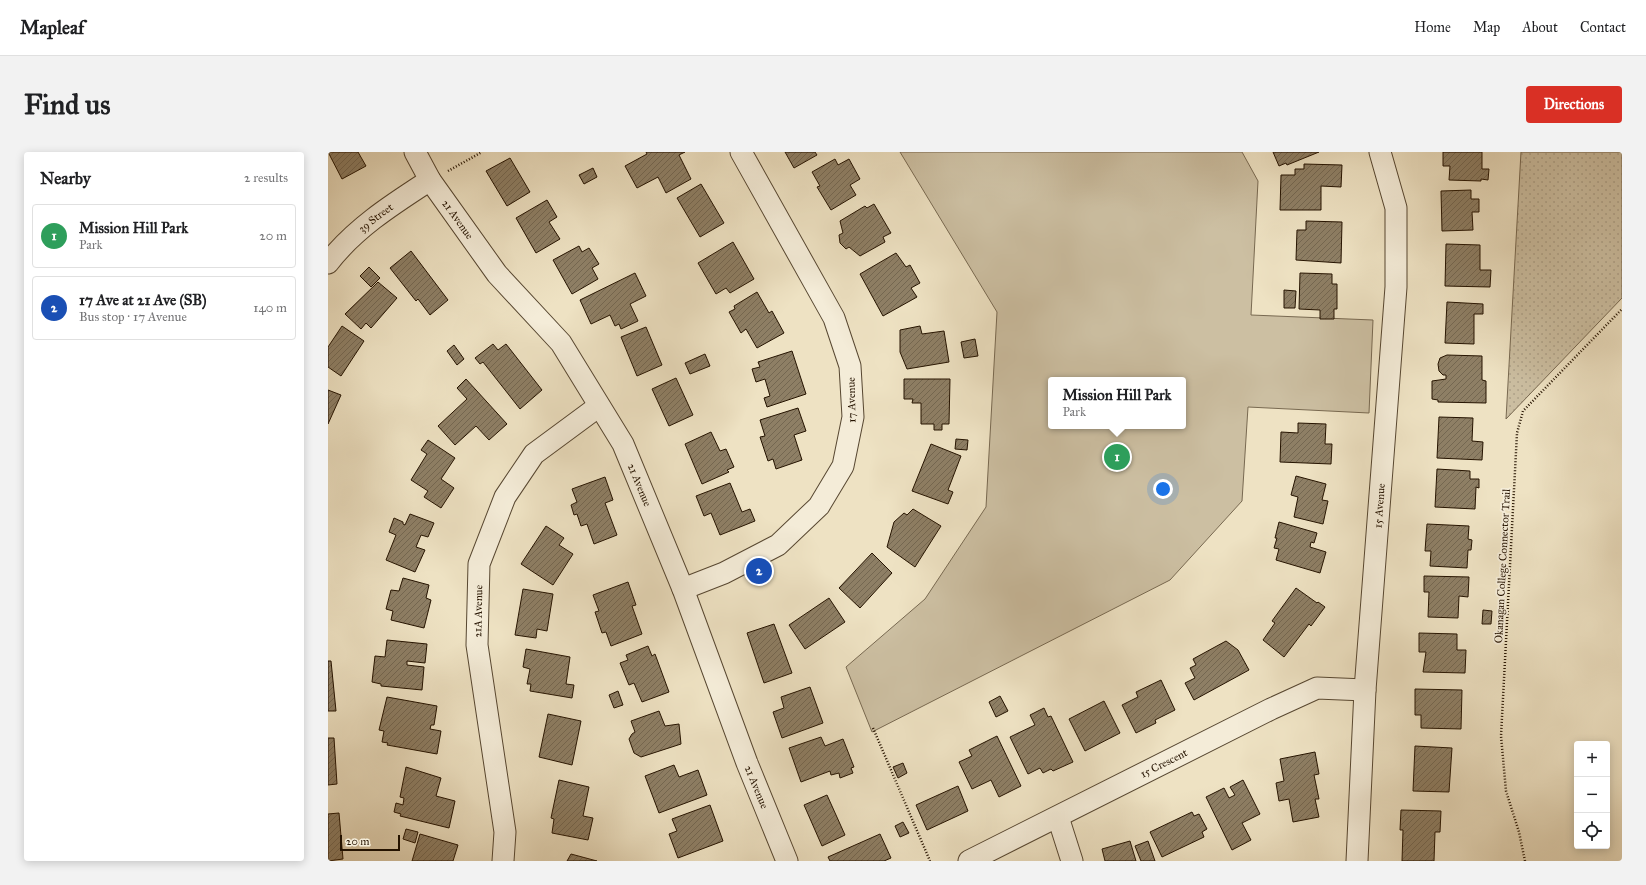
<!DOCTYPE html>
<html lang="en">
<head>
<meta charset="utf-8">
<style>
	:root { --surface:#fff; --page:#f2f2f2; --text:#202124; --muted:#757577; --line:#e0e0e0; --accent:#d93025 }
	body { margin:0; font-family:"IM FELL Great Primer",serif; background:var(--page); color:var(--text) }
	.controls { position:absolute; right:12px; bottom:12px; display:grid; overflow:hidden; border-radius:4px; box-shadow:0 2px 10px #0003 }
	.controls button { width:36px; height:36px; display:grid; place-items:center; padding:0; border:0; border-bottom:1px solid var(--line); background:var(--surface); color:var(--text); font:20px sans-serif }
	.scale { position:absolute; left:12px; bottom:10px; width:60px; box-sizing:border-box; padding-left:4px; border:2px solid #251300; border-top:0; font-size:11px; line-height:14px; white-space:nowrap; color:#251300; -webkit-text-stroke:3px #f4ecd8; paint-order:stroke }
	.you { position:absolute; left:835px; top:337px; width:14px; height:14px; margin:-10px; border:3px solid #fff; border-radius:50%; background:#1a73e8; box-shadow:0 0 0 6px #1a73e833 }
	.badge { display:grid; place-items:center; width:26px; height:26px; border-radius:50%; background:var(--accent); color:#fff; font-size:13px; font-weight:700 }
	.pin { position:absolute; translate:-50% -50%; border:2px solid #fff; box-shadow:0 1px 4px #0006 }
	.popup { position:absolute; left:720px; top:225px; width:138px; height:52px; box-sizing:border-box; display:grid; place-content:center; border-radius:4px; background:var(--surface); filter:drop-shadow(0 1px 3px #0005); font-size:13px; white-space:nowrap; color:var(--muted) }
	.popup b { font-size:15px; color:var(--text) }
	.popup::after { content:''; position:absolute; left:50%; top:100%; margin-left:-8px; border:8px solid transparent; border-top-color:var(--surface) }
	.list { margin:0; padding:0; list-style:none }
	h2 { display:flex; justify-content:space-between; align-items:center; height:52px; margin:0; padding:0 16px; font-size:17px }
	h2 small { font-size:13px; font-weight:400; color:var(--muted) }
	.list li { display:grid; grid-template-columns:26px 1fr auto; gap:12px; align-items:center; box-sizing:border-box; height:64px; margin:0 8px 8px; padding:0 8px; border:1px solid var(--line); border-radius:4px }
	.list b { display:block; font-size:15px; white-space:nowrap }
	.list p { margin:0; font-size:13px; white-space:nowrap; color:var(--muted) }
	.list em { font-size:13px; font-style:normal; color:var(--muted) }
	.icon { flex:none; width:22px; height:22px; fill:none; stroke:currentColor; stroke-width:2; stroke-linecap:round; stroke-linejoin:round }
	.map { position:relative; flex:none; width:1294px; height:709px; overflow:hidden; border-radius:4px }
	header { display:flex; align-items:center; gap:24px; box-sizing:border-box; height:56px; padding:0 20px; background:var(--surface); border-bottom:1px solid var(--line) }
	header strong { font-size:19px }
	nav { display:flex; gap:22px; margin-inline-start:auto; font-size:14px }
	.intro { display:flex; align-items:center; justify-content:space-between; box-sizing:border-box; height:96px; padding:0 24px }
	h1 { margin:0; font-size:28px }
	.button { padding:10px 18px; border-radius:4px; background:var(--accent); color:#fff; font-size:14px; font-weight:700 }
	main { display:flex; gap:24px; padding:0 24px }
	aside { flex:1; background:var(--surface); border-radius:4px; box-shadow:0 2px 10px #0003 }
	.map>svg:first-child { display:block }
	.grass { fill:url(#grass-dots); stroke:#786951 }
	.park { fill:#ccbfa2; stroke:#786951; fill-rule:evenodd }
	.building { fill:url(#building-hatch); stroke:#251300 }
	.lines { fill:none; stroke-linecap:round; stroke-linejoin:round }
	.street-casing { stroke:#574731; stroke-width:23 }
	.path { stroke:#251300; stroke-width:2.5; stroke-dasharray:1 2; stroke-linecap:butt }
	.street { stroke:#f4ecd8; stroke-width:21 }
	.labels { text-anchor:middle; stroke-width:3.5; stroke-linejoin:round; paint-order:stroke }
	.street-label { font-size:11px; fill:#251300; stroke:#f4ecd8 }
</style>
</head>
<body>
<header>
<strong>Mapleaf</strong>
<nav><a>Home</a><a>Map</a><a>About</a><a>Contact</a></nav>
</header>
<div class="intro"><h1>Find us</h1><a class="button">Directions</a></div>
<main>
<aside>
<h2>Nearby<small>2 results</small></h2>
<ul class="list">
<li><span class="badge" style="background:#2e9e5b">1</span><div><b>Mission Hill Park</b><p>Park</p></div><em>20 m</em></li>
<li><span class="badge" style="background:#1a4fb4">2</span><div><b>17 Ave at 21 Ave (SB)</b><p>Bus stop · 17 Avenue</p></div><em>140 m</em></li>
</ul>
</aside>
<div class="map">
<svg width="1294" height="709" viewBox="0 0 1294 709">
	<defs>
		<pattern id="grass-dots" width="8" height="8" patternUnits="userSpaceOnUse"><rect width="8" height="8" fill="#ccbfa2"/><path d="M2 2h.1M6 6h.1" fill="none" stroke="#afa38a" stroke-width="1.8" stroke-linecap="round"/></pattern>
		<pattern id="building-hatch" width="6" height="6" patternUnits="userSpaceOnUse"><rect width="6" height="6" fill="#8e7f65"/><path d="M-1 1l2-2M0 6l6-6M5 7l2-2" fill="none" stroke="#746751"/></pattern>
	</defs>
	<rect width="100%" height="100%" fill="#eee2c3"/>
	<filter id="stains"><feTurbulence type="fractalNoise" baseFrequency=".005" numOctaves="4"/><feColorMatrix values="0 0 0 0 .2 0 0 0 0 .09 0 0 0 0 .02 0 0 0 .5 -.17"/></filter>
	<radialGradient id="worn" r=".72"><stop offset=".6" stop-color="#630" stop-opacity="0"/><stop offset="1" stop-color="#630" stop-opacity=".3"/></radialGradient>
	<!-- grass -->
	<path class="grass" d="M1193,0H1294V146L1178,267Z"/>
	<!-- park -->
	<path class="park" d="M572,0H914L930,29L923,163L1045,168L1041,261L920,255L914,349L842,428L544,580L518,515L597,447L658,355L669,160ZM723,228H855V274H723Z"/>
	<!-- building -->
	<path class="building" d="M0,0H30L38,14L14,27Z
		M318,0H357L351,3L363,27L338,41L330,25L309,36L297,14L319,2Z
		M457,0H487L489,3L466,16Z
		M945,0H991L959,13L958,11L951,14Z
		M1115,0H1154V17H1161L1160,28L1153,27V29L1121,28L1122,14H1115Z
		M182,6L202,40L179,54L158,19Z
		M507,7L510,13L521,7L532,27L522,33L528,43L503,58L489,35L492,34L484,20Z
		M976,12L1014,13L1013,35L993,34V58H952L953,23H967V17H976Z
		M265,16L269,25L256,32L251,23Z
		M373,32L396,71L372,85L349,46Z
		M1143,38V47H1151V60H1144L1145,78L1114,79L1113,39Z
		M219,48L229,65L221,70L232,87L208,101L188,66Z
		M546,52L563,81L555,85L557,90L532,104L521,95L518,97L512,91L511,83L515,81L512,69L537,54L539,56Z
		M978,69L1014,70L1013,111L968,108L969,78H978Z
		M405,90L426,127L402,141L398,136L388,142L370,111Z
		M1118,92L1152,93V118H1163L1162,135L1117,134Z
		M251,94L254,100L261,96L271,112L264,116L270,127L244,142L225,108Z
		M83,99L120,148L102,163L90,147L88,149L62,116Z
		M568,101L578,115L582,113L592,131L583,136L589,145L555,164L532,122Z
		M41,115L52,126L43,135L32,124Z
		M307,121L318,144L302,152L310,169L293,177L291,172L287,174L282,163L263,172L252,148Z
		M972,121L1004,122V132H1009V157H1006V167H992V158L971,157Z
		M50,130L69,146L43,176L38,171L33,177L17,162Z
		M956,138L968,139L967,156H956Z
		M429,140L441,161L444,159L456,181L429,196L418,177L413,181L401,160L407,157L406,154Z
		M1119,150L1155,152V162H1146V192L1117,191Z
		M14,174L36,189L13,224L0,215V195Z
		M592,174L594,182L616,179L621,210L579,217L572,200V178Z
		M318,175L334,213L309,224L293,185Z
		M647,187L650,204L636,206L633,190Z
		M165,192L170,198L178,192L214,238L192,257L155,210L152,212L147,206Z
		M126,193L136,207L129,213L119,199Z
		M464,199L478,242L439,255L436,246L442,244L437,227L428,230L424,217L432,215L430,210Z
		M377,202L382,214L362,222L357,211Z
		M1119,203L1154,204V228L1158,229V251L1110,250V248L1104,247V229L1118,227V223H1115L1111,219L1110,212L1112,206Z
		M348,226L365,263L341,274L324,237Z
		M138,227L179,272L161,288L148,274L127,293L110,274L139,247L129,236Z
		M576,227H622L621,272H614V278H606V272H593V251H584L585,247H576Z
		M0,238L13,243L0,272Z
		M470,256L478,279L466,283L474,308L448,317L445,307L440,309L432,285L437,284L432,268Z
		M1111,265L1145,266L1144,289L1155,290L1154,308L1109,306Z
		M970,271L998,272L997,292H1004L1003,312L952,310L953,280L970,281Z
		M383,280L392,299L398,297L406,315L399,318L401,320L374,332L357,292Z
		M628,287L640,288L639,298L627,297Z
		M100,288L127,306L113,327L126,336L113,356L96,345L100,339L83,328L99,302L93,298Z
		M603,292L633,304L620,338L625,340L620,352L584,339Z
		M1109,317L1142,319V327H1151V336L1148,335L1147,357L1107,355Z
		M968,324L998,332L994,348L1000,349L995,372L966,365L970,345L963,343Z
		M277,325L285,348L277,351L289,383L266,392L259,372L253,374L249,362L246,363L243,353L249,350L244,337Z
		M402,331L414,360L422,357L427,369L392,383L383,361L376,364L368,344Z
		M585,357L613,374L587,415L559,395L566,370L576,361L579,363Z
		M82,362L106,371L100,385L93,383L88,395L97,398L87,420L58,408L68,383L61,380L66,366L75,370V372L77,373Z
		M951,370L989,381L986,391L983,390L982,395L998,400L992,421L948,408L951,397L946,396L949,386H947Z
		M1099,372L1141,374L1140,387L1144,388L1143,398H1140L1139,416L1102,414L1103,399H1097Z
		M218,374L236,386L231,393L245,402L225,433L193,412Z
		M544,401L564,421L532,456L511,436Z
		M1096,424L1141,425L1140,445L1131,444L1130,466L1100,465L1101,440H1096Z
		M75,426L101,433L98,446L103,448L96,476L63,468L65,459L58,457L63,438L71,439Z
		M300,430L308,453L304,454L314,482L283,494L278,480L274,481L267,460L271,459L265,443Z
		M968,436L989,451L990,450L997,455L983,474L981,472L956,505L935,488L947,471L944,469Z
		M195,437L225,442L219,479L209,477L208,486L187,483Z
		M501,446L517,470L477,497L461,473Z
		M1155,458L1164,459L1163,472H1154Z
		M446,472L464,521L436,531L419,481Z
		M1091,481L1129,482V498H1138L1137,521L1095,520L1098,500H1091Z
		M59,488L99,492L97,511L79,509V513L96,515L94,538L53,534V532L44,530L47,504L57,505Z
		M898,489L910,498L921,518L866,548L857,531L867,526L862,516L868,513L865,507Z
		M320,494L324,504L327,502L341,540L314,550L306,531L301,533L292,511L300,508L298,503Z
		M198,497L242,505L238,532L246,533L244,546L202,539L203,532H199L202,517L195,515Z
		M0,509H3L8,559H0Z
		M833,528L847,558L827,568L828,571L808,581L794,553L810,545L808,540Z
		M482,535L495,571L454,586L445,560L456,556L453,545Z
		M1087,537L1134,538L1133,577L1093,576V563H1087Z
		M290,539L295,553L286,556L281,543Z
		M672,544L680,559L668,565L661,550Z
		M59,545L109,554L106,573H103L102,577L113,579L109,602L59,593L60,591L54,590L56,579L51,578Z
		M776,549L792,581L757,599L741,567Z
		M716,556L720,565L723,564L745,610L725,619L723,617L715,621L712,616L700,622L682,585L707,573L702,563Z
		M331,559L337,574L351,572L353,592L313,605L306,601L301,587L304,582L307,580L303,569Z
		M220,562L253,569L244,613L211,605Z
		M669,584L693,634L671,645L663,628L644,637L631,610L644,604L641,598Z
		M493,585L497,594L515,587L526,615L523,616L525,621L512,626L511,621L503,623L502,619L473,630L461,596Z
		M0,586H6L9,632L0,633Z
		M1087,594L1124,596L1121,640L1085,639Z
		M987,600L991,622L986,623L991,647H987L991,665L965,670L961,647L951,649L948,631L956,629L952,607Z
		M575,611L579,621L570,626L565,615Z
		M346,613L351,625L370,618L379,643L331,661L317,624Z
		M78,615L113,626L108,644L127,649L121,676L72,664L73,662L66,660L68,651L75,653L76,646L72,645Z
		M231,628L261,635L255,664L265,666L260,688L224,681L226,667L223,666Z
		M915,628L932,662L914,671L923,688L904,698L878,645L896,636L901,646L907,643L902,635Z
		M630,634L640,659L599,678L588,653Z
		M499,643L517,683L494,694L476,653Z
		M382,653L395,689L350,706L341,682L349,679L344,667Z
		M1073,658L1113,659L1112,680H1107L1106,709H1074L1075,678H1072Z
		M864,660L866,664L871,662L879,677L874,680L876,685L834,705L822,680Z
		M11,661L15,707L0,709V662Z
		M575,670L581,681L572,685L567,674Z
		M78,677L90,680L87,691L75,687Z
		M92,682L130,693L125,709H84Z
		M552,682L563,706L556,709H502L500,705Z
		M802,689L808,709H777L774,697Z
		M820,689L827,709H813L807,694Z
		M243,702L269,709H239Z"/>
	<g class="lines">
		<!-- street casing -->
		<g class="street-casing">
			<g id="street">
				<path id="s1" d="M87,0L102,28L169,122L233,191L295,292L355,437L419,611L459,709"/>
				<path id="s2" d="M0,111C27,76 65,52 102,28"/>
				<path d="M355,437L396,421L450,393L491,354L515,314L525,265L522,214L506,166L413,0"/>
				<path d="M730,665L744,709"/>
				<path id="s3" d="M175,709L177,680L149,493L151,412L177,345L206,302L271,254"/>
				<path id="s4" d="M641,709L943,557L989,536L1037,538"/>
				<path id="s5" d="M1029,709L1037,538L1068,135V56L1052,0"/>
			</g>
		</g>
		<!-- path -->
		<path class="path" d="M120,19L154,0
			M545,576L602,709
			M1197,709L1191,680L1178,639L1173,584L1189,281L1195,259L1294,157"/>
		<!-- street -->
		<use href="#street" class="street"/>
	</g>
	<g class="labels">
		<!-- street labels -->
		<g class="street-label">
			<text dy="4" stroke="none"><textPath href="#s2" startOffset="66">39 Street</textPath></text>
			<text dy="4" stroke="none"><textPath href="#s1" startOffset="80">21 Avenue</textPath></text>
			<text transform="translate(523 248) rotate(-91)" y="4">17 Avenue</text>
			<text dy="4" stroke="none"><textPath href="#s1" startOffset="404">21 Avenue</textPath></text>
			<text dy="4" stroke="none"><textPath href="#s5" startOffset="356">15 Avenue</textPath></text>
			<text transform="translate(1174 414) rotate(-87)" y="4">Okanagan College Connector Trail</text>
			<text dy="4" stroke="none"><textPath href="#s3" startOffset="252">21A Avenue</textPath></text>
			<text dy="4" stroke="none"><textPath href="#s4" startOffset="218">15 Crescent</textPath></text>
			<text dy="4" stroke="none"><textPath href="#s1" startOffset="728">21 Avenue</textPath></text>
		</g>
	</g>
	<rect width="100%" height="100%" filter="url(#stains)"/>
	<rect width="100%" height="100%" fill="url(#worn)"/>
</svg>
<div class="controls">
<button>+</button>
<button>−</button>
<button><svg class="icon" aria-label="locate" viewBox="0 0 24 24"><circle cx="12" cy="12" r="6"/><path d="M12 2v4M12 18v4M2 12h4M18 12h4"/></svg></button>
</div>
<div class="scale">20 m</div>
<div class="you"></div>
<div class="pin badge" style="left:789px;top:305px;background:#2e9e5b">1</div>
<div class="popup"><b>Mission Hill Park</b>Park</div>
<div class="pin badge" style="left:431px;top:419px;background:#1a4fb4">2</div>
</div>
</main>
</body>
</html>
